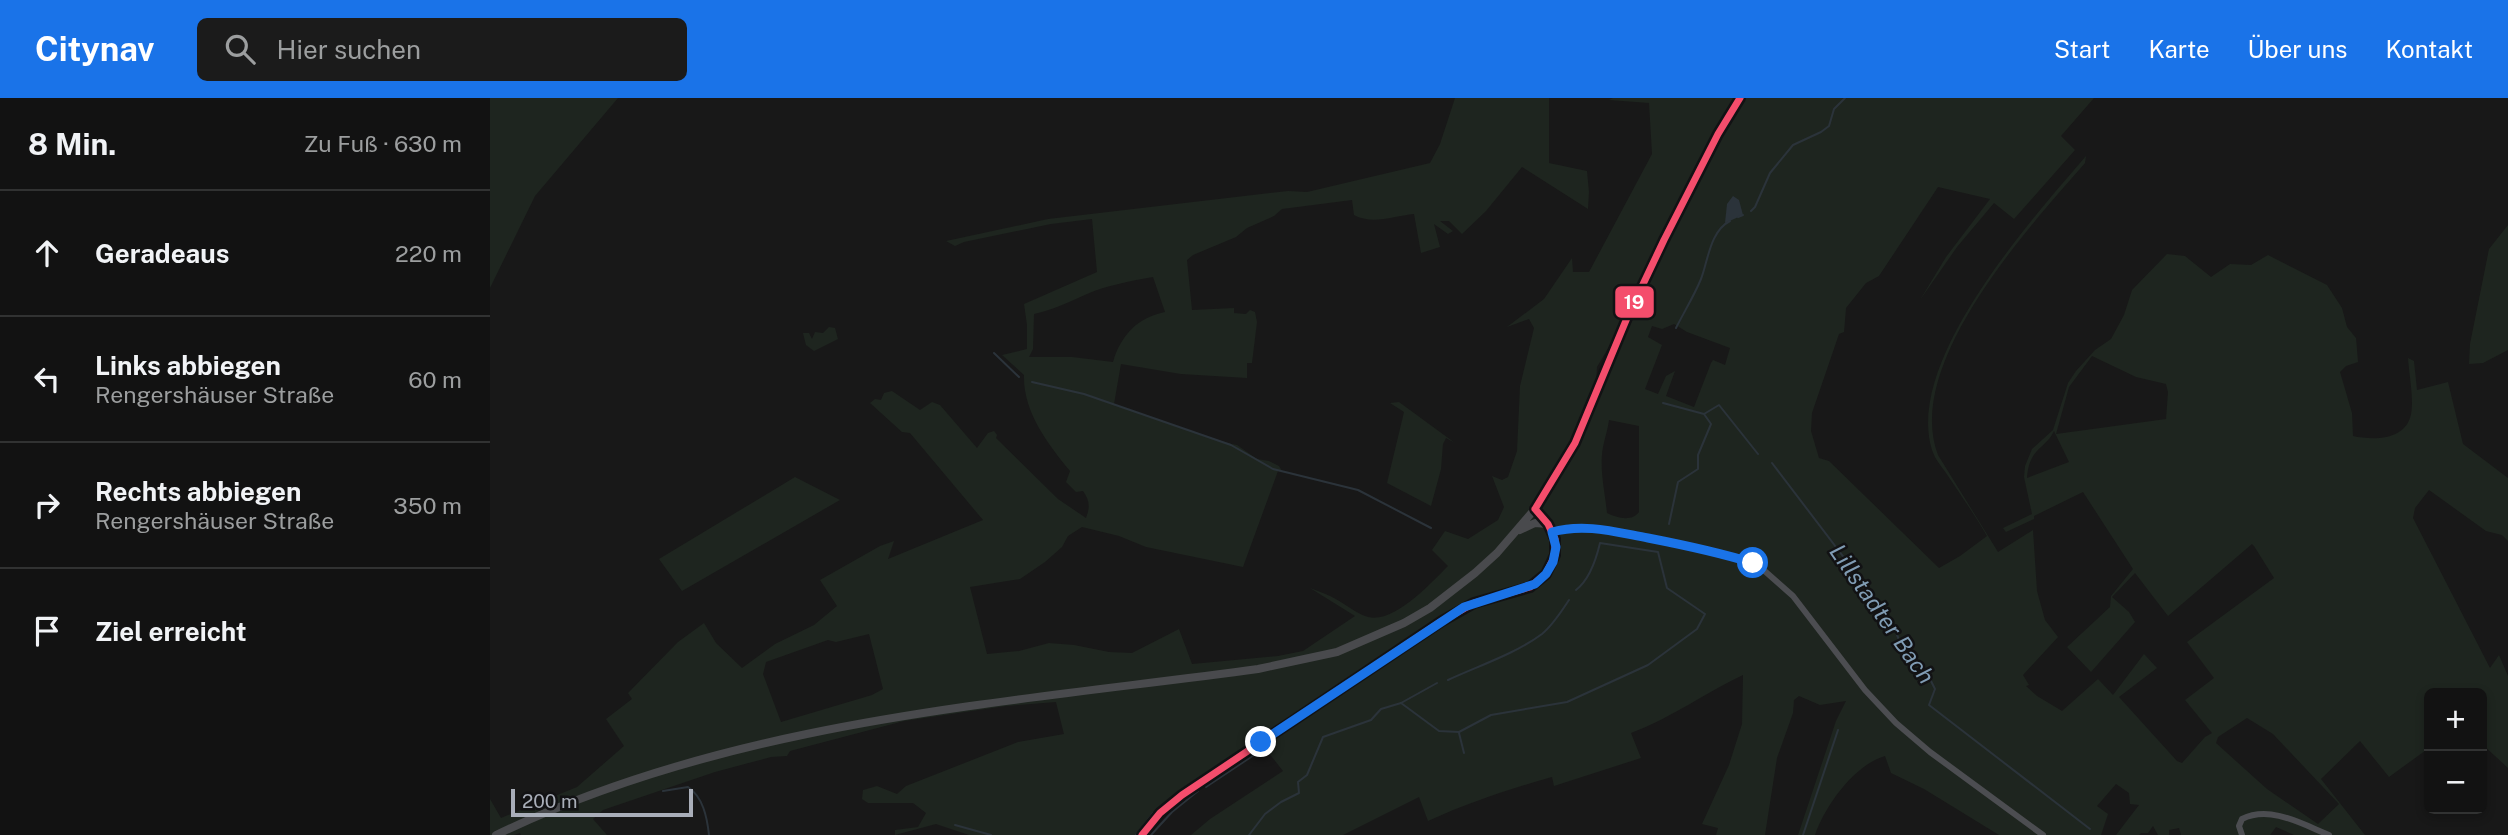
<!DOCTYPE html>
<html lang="de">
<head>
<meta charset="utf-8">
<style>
	:root { --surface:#121212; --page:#1b1b1b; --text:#f1f3f6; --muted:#9c9e9f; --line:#313232; --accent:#1a73e8 }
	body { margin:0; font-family:"Public Sans",sans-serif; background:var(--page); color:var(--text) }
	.controls { position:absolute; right:21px; bottom:21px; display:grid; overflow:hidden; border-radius:10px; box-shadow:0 4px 10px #0003 }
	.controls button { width:63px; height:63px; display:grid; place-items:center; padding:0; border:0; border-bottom:2px solid var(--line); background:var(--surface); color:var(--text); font:35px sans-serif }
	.scale { position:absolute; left:21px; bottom:18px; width:182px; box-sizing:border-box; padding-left:7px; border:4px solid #a9aeb9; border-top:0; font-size:19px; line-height:24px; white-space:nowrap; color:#a9aeb9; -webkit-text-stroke:5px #121214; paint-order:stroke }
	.stop { position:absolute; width:21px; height:21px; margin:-16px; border:5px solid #1a73e8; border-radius:50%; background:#fff }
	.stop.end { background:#1a73e8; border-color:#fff; box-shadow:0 2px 7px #0008 }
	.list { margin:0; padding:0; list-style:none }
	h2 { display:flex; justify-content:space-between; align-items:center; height:91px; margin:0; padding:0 28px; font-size:30px }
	h2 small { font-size:23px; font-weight:400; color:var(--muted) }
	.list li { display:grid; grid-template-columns:46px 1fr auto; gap:21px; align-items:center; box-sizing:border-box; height:126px; padding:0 28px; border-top:2px solid var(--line) }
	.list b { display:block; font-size:26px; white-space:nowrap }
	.list p { margin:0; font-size:23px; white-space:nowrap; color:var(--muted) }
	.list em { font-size:23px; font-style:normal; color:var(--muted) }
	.icon { flex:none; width:38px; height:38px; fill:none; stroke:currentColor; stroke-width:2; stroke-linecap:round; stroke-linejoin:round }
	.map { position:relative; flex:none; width:2018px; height:737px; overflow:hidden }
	header { display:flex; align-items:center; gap:42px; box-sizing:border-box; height:98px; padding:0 35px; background:var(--accent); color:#fff }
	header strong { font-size:33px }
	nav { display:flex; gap:38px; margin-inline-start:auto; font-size:24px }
	.search { width:490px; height:63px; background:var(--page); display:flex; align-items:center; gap:18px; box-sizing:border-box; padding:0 24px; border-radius:10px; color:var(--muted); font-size:26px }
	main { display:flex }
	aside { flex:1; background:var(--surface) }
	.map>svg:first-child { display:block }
	.green { fill:#1e251f; fill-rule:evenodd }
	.water { fill:#2b333a }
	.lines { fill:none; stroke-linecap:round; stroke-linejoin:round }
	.stream { stroke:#2b333a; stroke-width:2 }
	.minor { stroke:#4c4d51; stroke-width:6 }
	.major { stroke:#494a4d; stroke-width:8 }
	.bus-1-casing { stroke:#121214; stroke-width:12 }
	.bus-1 { stroke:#f44d6c; stroke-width:7 }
	.route { stroke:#1a73e8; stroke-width:9 }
	.labels { text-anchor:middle; stroke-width:5; stroke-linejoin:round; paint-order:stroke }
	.water-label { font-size:23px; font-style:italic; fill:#809cb4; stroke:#121214 }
	.line-badge { stroke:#121214; stroke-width:2.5 }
	.badge-label { font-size:19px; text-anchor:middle; font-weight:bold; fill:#fff }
</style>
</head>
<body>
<header>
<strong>Citynav</strong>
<div class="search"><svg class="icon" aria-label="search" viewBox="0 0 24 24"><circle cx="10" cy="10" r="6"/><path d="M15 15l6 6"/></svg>Hier suchen</div>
<nav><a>Start</a><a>Karte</a><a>Über uns</a><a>Kontakt</a></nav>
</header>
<main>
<aside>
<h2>8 Min.<small>Zu Fuß · 630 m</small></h2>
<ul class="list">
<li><svg class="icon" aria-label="ahead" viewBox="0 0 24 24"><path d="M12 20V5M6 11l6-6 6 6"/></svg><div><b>Geradeaus</b></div><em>220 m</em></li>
<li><svg class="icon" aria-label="left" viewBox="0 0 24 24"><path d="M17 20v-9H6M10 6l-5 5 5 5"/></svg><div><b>Links abbiegen</b><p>Rengershäuser Straße</p></div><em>60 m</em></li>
<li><svg class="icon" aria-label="right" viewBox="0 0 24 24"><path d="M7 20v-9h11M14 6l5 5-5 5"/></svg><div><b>Rechts abbiegen</b><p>Rengershäuser Straße</p></div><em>350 m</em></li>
<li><svg class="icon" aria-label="arrive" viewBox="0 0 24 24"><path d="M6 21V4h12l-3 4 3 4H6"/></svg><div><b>Ziel erreicht</b></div></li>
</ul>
</aside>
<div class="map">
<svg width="2018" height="737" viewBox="0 0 2018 737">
	<rect width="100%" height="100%" fill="#181818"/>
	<!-- green -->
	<path class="green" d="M0,0H128L45,98L0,190Z
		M965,0H1059V65L1097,73L1099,94L1098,111L1032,69L996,113L972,136L959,123H950L963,133L958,136L944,126L950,149L931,155L924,116C904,118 882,127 864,117L862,102L792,111L784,118L757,130L746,139L703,157L697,162L702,212L744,210V215L756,216L760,212L765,214L767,224L762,265H757V280L691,276L631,266L624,306L737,345L747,347L767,361L779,363L789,368L792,373H788L753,469L656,449L629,438L592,429L578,438L572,449L555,464L530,481L480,489L497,556L529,553L559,545L584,547L619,554L642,555L689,531L702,566L788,558L813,553L865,518L820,490C827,493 834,495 840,498C853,504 865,515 878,519C904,526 942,484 958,468L942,452L955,433L978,441L1008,422L1014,409L1002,378L1012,382L1018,379L1027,353L1030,288L1044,230L1039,221L1017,229L1054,201L1082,160L1083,174H1099L1162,56L1159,5L1119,2L1123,0H1604L1571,38L1585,52L1524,121L1504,105L1467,149L1430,202L1456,159L1500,101L1448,89L1389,178L1376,185L1356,210L1354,234L1349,236L1322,315L1321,333L1329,360L1339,363L1449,470L1470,458L1497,438C1485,417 1470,396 1456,375C1451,368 1445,361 1442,352C1414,263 1542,121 1596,58L1595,65C1539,129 1413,266 1448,357L1508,454L1543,432L1547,493L1555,522L1568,539L1533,577L1539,587L1536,588L1547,598L1572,613L1608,581L1623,597L1654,556L1667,570L1629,599L1687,663L1692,665L1715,639L1722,635L1695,602L1724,580L1697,544L1784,480L1764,448L1762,446L1678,518L1645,475L1622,499L1639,514L1645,524L1601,574L1577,549L1620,509L1621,498L1643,471L1593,394L1544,418V421L1516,434L1513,430L1542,416L1534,379L1535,368L1542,351L1563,332L1578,285L1586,273L1605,252L1621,241L1634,217L1642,192L1677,156L1695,158L1721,179L1740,166L1761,167L1778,157L1837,187L1852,210L1857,229L1866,240L1868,264L1856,268L1850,274L1862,315L1863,338C1882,342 1912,343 1920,320C1925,305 1919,277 1918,260L1924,263L1927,292L1958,284L1973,346L2018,380V443L2012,437L1996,433L1939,392L1925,410L1923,420L2000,570L2009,557L2018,578V670L1992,646V595H1939V650L1899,679L1870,643L1831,681L1875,737H1804L1786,729L1780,737H1691L1689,730L1679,732V737H1668L1663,728L1658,735H1651L1649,737H1626L1649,707L1640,706L1639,695L1626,686L1607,708L1618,716L1611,737H1509L1434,691L1401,675L1395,658C1364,667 1335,708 1325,737H1308L1346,623L1356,603L1330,607L1309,598L1304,602L1303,615L1287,660L1275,737H1226L1228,730L1212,726L1239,667L1252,626L1253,577C1215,595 1181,620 1141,635L1151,660L1064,688L1062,679C1019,691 978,705 938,723L929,699L853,737H701L720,721L793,673L770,644L702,689L652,737H479L446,726L405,737V732L428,729L436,715L423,705H378L372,701L373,692L387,688L407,696L416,688L528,644L574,636L566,604L516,608L414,623L300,653L297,658L281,659L225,674L113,712L103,721L117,737H31L30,735L24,737H0V701L11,720L87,689L134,648L116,621L142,601L138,595L188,544L214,525L226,545L252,570L285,546L324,527L347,508L330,482L390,448L404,443L398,461L493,422L420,335L412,334L380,305L385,301L391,302L394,295L402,293L430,312L442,304L450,307L487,350L498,335L504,333L507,337L506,340L568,401L596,420C600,409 600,403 593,393L586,394L576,384L580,373C558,346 533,314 534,277L512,257L537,251V227L534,206L607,174L602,121L561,126L474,144L465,148L456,143L558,121L798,93L817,94L940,65L950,46ZM663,179L675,214C647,220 631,237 623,264L582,259H539L543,251L544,216C563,212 579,204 597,196C618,187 641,183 663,179ZM1136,220L1112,290L1098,317L1106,287L1107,269ZM1184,226L1197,234L1240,250L1235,267L1223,262L1221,265L1204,309L1176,298L1185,273L1176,278L1168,296L1155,291L1172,247L1158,239L1162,228L1172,231ZM1602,258L1646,279L1676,286L1678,294L1676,321L1566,336L1579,289ZM1119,322L1149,328V414C1142,424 1127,420 1117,415C1115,394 1109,370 1113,349C1115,339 1118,331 1119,322ZM1564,333L1579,364L1537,380C1539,349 1556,351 1564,333ZM379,536L393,591L382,597L291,624L273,576L276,564L338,542L346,544ZM1757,620L1783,636L1849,706L1828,726L1777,691L1726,645L1728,639Z
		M2018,127V252L1993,265L1979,266L1980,246L1999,151Z
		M339,229L345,230L348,241L324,253L316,247L313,235H319L322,241L325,234L333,235Z
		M909,304L965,345L956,340L953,346L951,371L941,408L897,385L914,314L900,305Z
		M305,379L350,402L192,493L169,461Z"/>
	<!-- water -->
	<path class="water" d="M1243,98L1249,102L1253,117L1235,125L1237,106Z"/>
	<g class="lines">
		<!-- stream -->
		<path class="stream" d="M1261,113L1265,109L1280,75L1303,47L1331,34L1339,28L1344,11L1355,0
			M1248,119L1253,117
			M1186,230C1194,214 1204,198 1211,181C1218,163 1220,133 1240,123
			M504,255L529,279
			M542,284L594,296L741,347L783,371L868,392L941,430
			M1173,305L1214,316L1221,326L1208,357V371L1188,384L1179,426
			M1214,316L1229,307L1268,356
			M1282,365L1400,520L1412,549L1440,581L1445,591L1439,607L1600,731
			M958,582C988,568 1025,556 1052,536C1063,527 1071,514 1079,502
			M911,605L949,633L969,634L1001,617L1077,604L1158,567L1207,531L1215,516L1177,490L1168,454L1110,445C1106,462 1099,482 1086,492
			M969,635L974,655
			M716,689L770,653
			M173,693L198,689C213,699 217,719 219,737
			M465,727L501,737
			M646,737L663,715
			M661,737L682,714L708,693
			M759,737L775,716L791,704L809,695L808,684L817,677L833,639L881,622L891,611L911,605L947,585
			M1313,737L1348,632"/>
		<!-- minor -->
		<path class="minor" d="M1062,434L1084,429L1110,431L1233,456L1269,468L1303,498L1375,592L1406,625L1440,654L1553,737
			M1752,737L1749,728L1752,721C1780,707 1812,726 1839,737"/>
		<!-- major -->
		<path class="major" d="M1030,432L1045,425L1058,426
			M6,737C244,622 510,606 768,571L847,554L914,525L940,510L985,475L1007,455L1045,411L1085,345L1137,220L1174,142L1228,36L1250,0
			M652,737L670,715L692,697L952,523L984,505L1040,489L1056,476L1065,457V441L1058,426L1045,411"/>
		<!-- bus-1 casing -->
		<g class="bus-1-casing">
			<path id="bus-1" d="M1045,411L1085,345L1137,220L1174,142L1228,36L1250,0
				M652,737L670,715L692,697L952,523L984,505L1040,489L1056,476L1065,457V441L1058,426L1045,411"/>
		</g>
		<!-- bus-1 -->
		<use href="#bus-1" class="bus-1"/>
	</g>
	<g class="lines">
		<!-- route -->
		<path class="route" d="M771,644L974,509L1045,486L1056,476L1063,464L1066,449L1062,434C1095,425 1125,434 1158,440C1194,447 1228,454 1263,465"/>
	</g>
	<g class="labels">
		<!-- water labels -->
		<g class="water-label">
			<text transform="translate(1392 516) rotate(55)" y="8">Lillstadter Bach</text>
		</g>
	</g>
	<rect class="line-badge" x="1124" y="187" width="41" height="34" rx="7" fill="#f44d6c"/>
	<g class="badge-label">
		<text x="1144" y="211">19</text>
	</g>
</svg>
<div class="controls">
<button>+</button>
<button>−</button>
</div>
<div class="scale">200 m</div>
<div class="stop" style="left:1263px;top:465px"></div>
<div class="stop end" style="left:771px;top:644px"></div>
</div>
</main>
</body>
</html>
